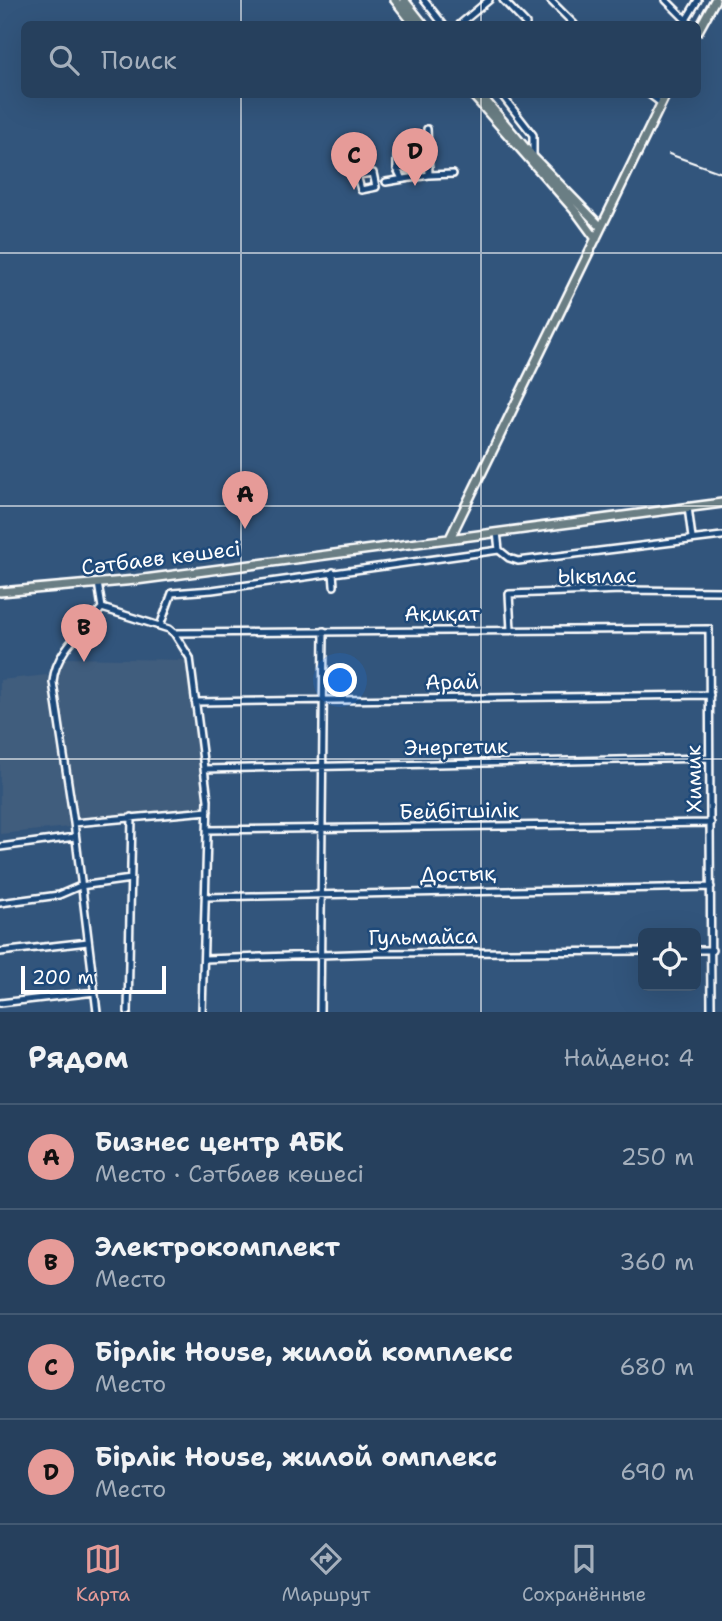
<!DOCTYPE html>
<html lang="ru">
<head>
<meta charset="utf-8">
<style>
	:root { --surface:#26405d; --page:#324b66; --text:#f1f3f6; --muted:#a4afbc; --line:#425972; --accent:#e69b98 }
	body { margin:0; font-family:"Shantell Sans",sans-serif; background:var(--page); color:var(--text) }
	.controls { position:absolute; right:21px; bottom:21px; display:grid; overflow:hidden; border-radius:10px; box-shadow:0 7px 28px #0002 }
	.controls button { width:63px; height:63px; display:grid; place-items:center; padding:0; border:0; border-bottom:2px solid var(--line); background:var(--surface); color:var(--text); font:35px sans-serif }
	.scale { position:absolute; left:21px; bottom:18px; width:145px; box-sizing:border-box; padding-left:7px; border:4px solid #fff; border-top:0; font-size:19px; line-height:24px; white-space:nowrap; color:#fff; -webkit-text-stroke:5px #1f4a7a; paint-order:stroke }
	.you { position:absolute; left:341px; top:681px; width:24px; height:24px; margin:-18px; border:5px solid #fff; border-radius:50%; background:#1a73e8; box-shadow:0 0 0 10px #1a73e833 }
	.badge { display:grid; place-items:center; width:46px; height:46px; border-radius:50%; background:var(--accent); color:#111; font-size:23px; font-weight:700 }
	.pin { position:absolute; translate:-50% -58px; filter:drop-shadow(0 2px 4px #0008) }
	.pin::after { content:''; position:absolute; top:37px; width:24px; height:21px; background:inherit; clip-path:polygon(0 0,100% 0,50% 100%) }
	.list { margin:0; padding:0; list-style:none }
	h2 { display:flex; justify-content:space-between; align-items:center; height:91px; margin:0; padding:0 28px; font-size:30px }
	h2 small { font-size:23px; font-weight:400; color:var(--muted) }
	.list li { display:grid; grid-template-columns:46px 1fr auto; gap:21px; align-items:center; box-sizing:border-box; height:105px; padding:0 28px; border-top:2px solid var(--line) }
	.list b { display:block; font-size:26px; white-space:nowrap }
	.list p { margin:0; font-size:23px; white-space:nowrap; color:var(--muted) }
	.list em { font-size:23px; font-style:normal; color:var(--muted) }
	.icon { flex:none; width:38px; height:38px; fill:none; stroke:currentColor; stroke-width:2; stroke-linecap:round; stroke-linejoin:round }
	.map { position:relative; flex:none; width:722px; height:1012px; overflow:hidden }
	.search { position:absolute; background:var(--surface); box-shadow:0 7px 28px #0002; left:21px; right:21px; top:21px; height:77px; display:flex; align-items:center; gap:18px; box-sizing:border-box; padding:0 24px; border-radius:10px; color:var(--muted); font-size:26px }
	.sheet { height:511px; background:var(--surface) }
	nav { display:flex; justify-content:space-around; align-items:center; box-sizing:border-box; height:98px; border-top:2px solid var(--line); background:var(--surface); font-size:19px; color:var(--muted) }
	nav a { display:grid; justify-items:center; gap:4px }
	nav .on { color:var(--accent) }
	.map>svg:first-child { display:block }
	.built { fill:#405d7d }
	.lines { fill:none; stroke-linecap:round; stroke-linejoin:round }
	.minor-casing { stroke:#fff; stroke-width:10 }
	.major-casing { stroke:#fff; stroke-width:12 }
	.minor { stroke:#1f4a7a; stroke-width:5 }
	.major { stroke:#6b7e84; stroke-width:7 }
	.rail { stroke:#fff; stroke-width:2 }
	.grid { fill:none; stroke:#fff; stroke-width:2; stroke-opacity:0.55 }
	.labels { text-anchor:middle; stroke-width:5; stroke-linejoin:round; paint-order:stroke }
	.street-label { font-size:21px; fill:#fff; stroke:#1f4a7a }
</style>
</head>
<body>
<div class="map">
<svg width="722" height="1012" viewBox="0 0 722 1012">
	<rect width="100%" height="100%" fill="#32557c"/>
	<filter id="ink" filterUnits="userSpaceOnUse"><feTurbulence type="fractalNoise" baseFrequency=".0143" numOctaves="2"/><feDisplacementMap in="SourceGraphic" scale="14" xChannelSelector="R" yChannelSelector="G"/><feConvolveMatrix kernelMatrix="1 2 1 2 8 2 1 2 1" color-interpolation-filters="sRGB"/></filter>
	<g filter="url(#ink)">
		<!-- built -->
		<path class="built" d="M62,658L188,660L206,811L78,822L55,681L57,668Z
			M47,675L69,827L0,834V680Z"/>
		<g class="lines">
			<!-- minor casing -->
			<g class="minor-casing">
				<path id="minor" d="M424,0L443,24
					M503,0L526,24
					M550,0L574,24
					M666,0L686,20
					M460,24L489,0
					M691,24L686,20L698,0
					M501,94L533,135V157
					M649,94L661,103
					M427,129L429,175L453,174
					M397,157V169L402,179
					M397,169L429,167
					M373,173L376,187L361,190L357,175Z
					M386,182L429,175
					M688,507L692,538
					M497,532L499,550L509,558L518,561L722,536
					M333,572L334,586
					M98,583L102,608
					M102,608L169,629L174,633L190,658L208,800L202,1012
					M160,626L172,593L212,590L499,550
					M511,630L509,594L622,590L722,591
					M174,633L709,629L711,1012
					M195,702L710,695
					M204,769L709,758
					M74,823L208,811
					M208,830L711,823
					M0,847L75,837
					M206,897L711,887
					M0,903L59,895L80,886L131,879
					M696,950H712
					M0,952L88,942
					M204,959L380,953L643,951
					M0,1003L95,992
					M97,1012L74,823L53,682C55,652 83,630 102,608
					M128,1012L132,817
					M320,1012L324,631"/>
			</g>
			<!-- major casing -->
			<g class="major-casing">
				<path id="major" d="M395,0L414,24
					M404,0L423,24
					M698,31L715,0
					M472,94L577,213L596,239
					M480,94L533,157L601,227
					M450,538L666,94
					M0,592L136,580L722,503"/>
			</g>
			<!-- minor -->
			<use href="#minor" class="minor"/>
			<!-- major -->
			<use href="#major" class="major"/>
			<!-- rail -->
			<path class="rail" d="M669,154L722,173"/>
		</g>
	</g>
	<!-- grid -->
	<path class="grid" d="M241,0V24M481,0V24M241,94V1012M481,94V1012M0,253H722M0,506H722M0,759H722"/>
	<g class="labels">
		<!-- street labels -->
		<g class="street-label">
			<text transform="translate(161 558) rotate(-7)" y="7">Сәтбаев көшесі</text>
			<text transform="translate(597 576) rotate(-1)" y="7">Ыкылас</text>
			<text x="442" y="621">Ақиқат</text>
			<text transform="translate(452 682) rotate(-1)" y="7">Арай</text>
			<text transform="translate(456 747) rotate(-1)" y="7">Энергетик</text>
			<text transform="translate(694 779) rotate(-91)" y="7">Химик</text>
			<text transform="translate(459 811) rotate(-1)" y="7">Бейбітшілік</text>
			<text transform="translate(458 874) rotate(-1)" y="7">Достық</text>
			<text transform="translate(423 937) rotate(-1)" y="7">Гульмайса</text>
		</g>
	</g>
</svg>
<div class="controls">
<button><svg class="icon" aria-label="locate" viewBox="0 0 24 24"><circle cx="12" cy="12" r="6"/><path d="M12 2v4M12 18v4M2 12h4M18 12h4"/></svg></button>
</div>
<div class="scale">200 m</div>
<div class="you"></div>
<div class="pin badge" style="left:245px;top:529px">A</div>
<div class="pin badge" style="left:84px;top:662px">B</div>
<div class="pin badge" style="left:354px;top:190px">C</div>
<div class="pin badge" style="left:415px;top:186px">D</div>
<div class="search"><svg class="icon" aria-label="search" viewBox="0 0 24 24"><circle cx="10" cy="10" r="6"/><path d="M15 15l6 6"/></svg>Поиск</div>
</div>
<section class="sheet">
<h2>Рядом<small>Найдено: 4</small></h2>
<ul class="list">
<li><span class="badge">A</span><div><b>Бизнес центр АБК</b><p>Место · Сәтбаев көшесі</p></div><em>250 m</em></li>
<li><span class="badge">B</span><div><b>Электрокомплект</b><p>Место</p></div><em>360 m</em></li>
<li><span class="badge">C</span><div><b>Бірлік House, жилой комплекс</b><p>Место</p></div><em>680 m</em></li>
<li><span class="badge">D</span><div><b>Бірлік House, жилой омплекс</b><p>Место</p></div><em>690 m</em></li>
</ul>
</section>
<nav>
<a class="on"><svg class="icon" aria-label="map" viewBox="0 0 24 24"><path d="M3 6l6-2 6 2 6-2v14l-6 2-6-2-6 2zM9 4v14M15 6v14"/></svg>Карта</a>
<a><svg class="icon" aria-label="directions" viewBox="0 0 24 24"><path d="M12 3l9 9-9 9-9-9zM9 14v-3h6M13 9l2 2-2 2"/></svg>Маршрут</a>
<a><svg class="icon" aria-label="saved" viewBox="0 0 24 24"><path d="M7 4h10v16l-5-4-5 4z"/></svg>Сохранённые</a>
</nav>
</body>
</html>
